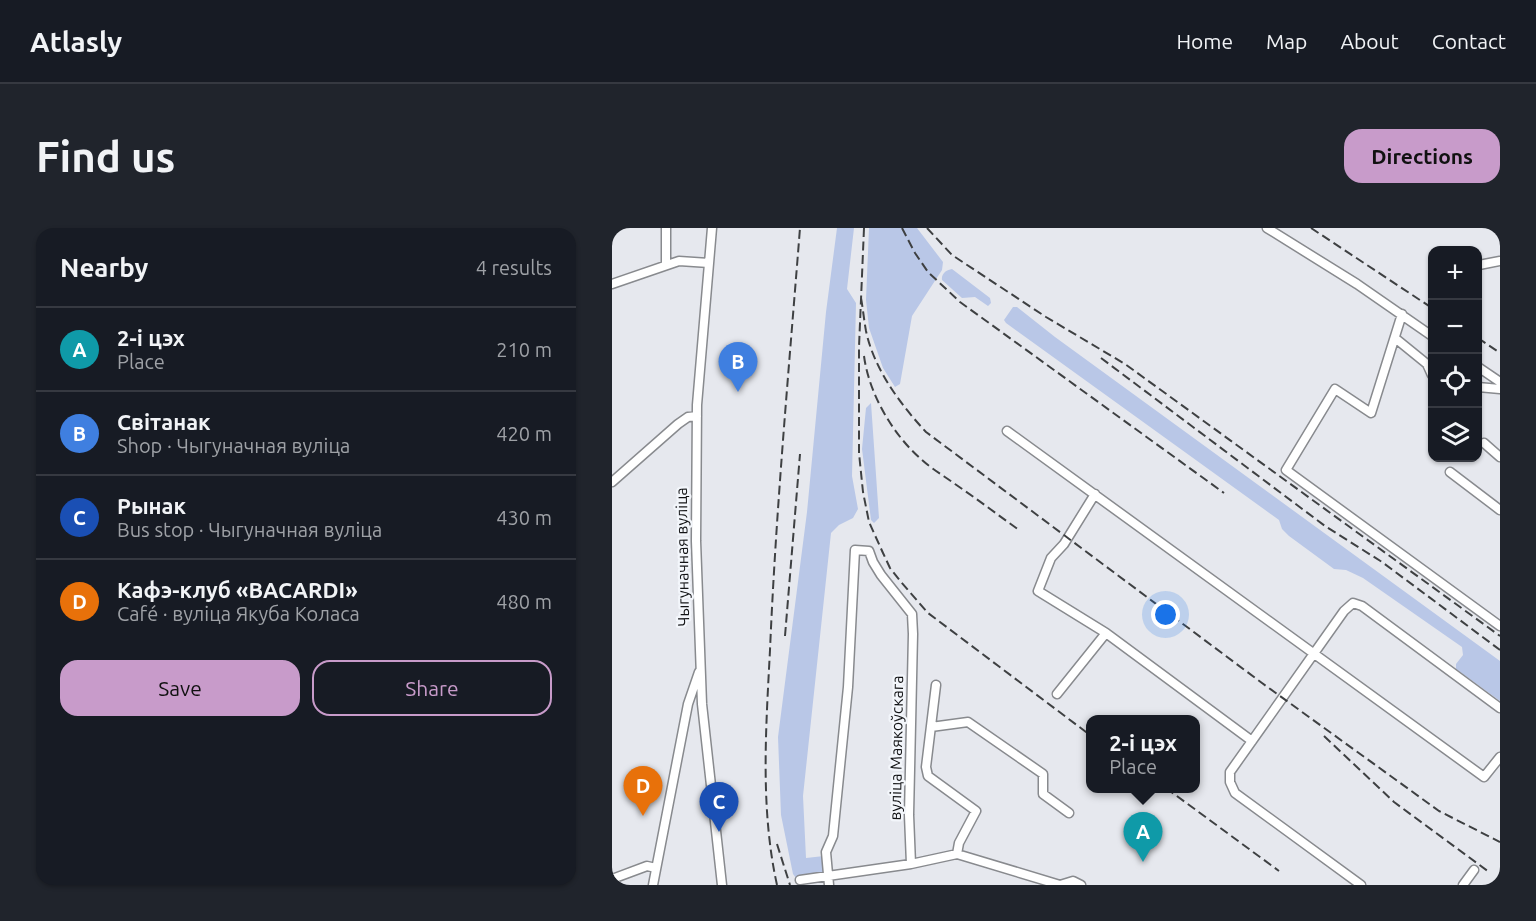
<!DOCTYPE html>
<html lang="en">
<head>
<meta charset="utf-8">
<style>
	:root { --surface:#171b24; --page:#20242c; --text:#f1f3f6; --muted:#9ea1a6; --line:#363941; --accent:#c89bca }
	body { margin:0; font-family:Ubuntu,sans-serif; background:var(--page); color:var(--text) }
	.controls { position:absolute; right:18px; top:18px; display:grid; overflow:hidden; border-radius:12px; box-shadow:0 2px 4px #0004 }
	.controls button { width:54px; height:54px; display:grid; place-items:center; padding:0; border:0; border-bottom:2px solid var(--line); background:var(--surface); color:var(--text); font:30px sans-serif }
	.you { position:absolute; left:554px; top:387px; width:21px; height:21px; margin:-15px; border:4px solid #fff; border-radius:50%; background:#1a73e8; box-shadow:0 0 0 9px #1a73e833 }
	.badge { display:grid; place-items:center; width:39px; height:39px; border-radius:50%; background:var(--accent); color:#fff; font-size:20px; font-weight:700 }
	.pin { position:absolute; translate:-50% -50px; filter:drop-shadow(0 2px 3px #0008) }
	.pin::after { content:''; position:absolute; top:32px; width:21px; height:18px; background:inherit; clip-path:polygon(0 0,100% 0,50% 100%) }
	.popup { position:absolute; left:474px; top:487px; width:114px; height:78px; box-sizing:border-box; display:grid; place-content:center; border-radius:12px; background:var(--surface); filter:drop-shadow(0 2px 4px #0005); font-size:20px; white-space:nowrap; color:var(--muted) }
	.popup b { font-size:22px; color:var(--text) }
	.popup::after { content:''; position:absolute; left:50%; top:100%; margin-left:-12px; border:12px solid transparent; border-top-color:var(--surface) }
	.list { margin:0; padding:0; list-style:none }
	h2 { display:flex; justify-content:space-between; align-items:center; height:78px; margin:0; padding:0 24px; font-size:26px }
	h2 small { font-size:20px; font-weight:400; color:var(--muted) }
	.list li { display:grid; grid-template-columns:39px 1fr auto; gap:18px; align-items:center; box-sizing:border-box; height:84px; padding:0 24px; border-top:2px solid var(--line) }
	.list b { display:block; font-size:22px; white-space:nowrap }
	.list p { margin:0; font-size:20px; white-space:nowrap; color:var(--muted) }
	.list em { font-size:20px; font-style:normal; color:var(--muted) }
	.actions { display:flex; gap:12px; padding:18px 24px }
	.actions a { flex:1; padding:14px 0; border:2px solid var(--accent); border-radius:18px; text-align:center; font-size:21px; color:var(--accent) }
	.actions .main { background:var(--accent); color:#111 }
	.icon { flex:none; width:33px; height:33px; fill:none; stroke:currentColor; stroke-width:2; stroke-linecap:round; stroke-linejoin:round }
	.map { position:relative; flex:none; width:888px; height:657px; overflow:hidden; border-radius:18px }
	header { display:flex; align-items:center; gap:36px; box-sizing:border-box; height:84px; padding:0 30px; background:var(--surface); border-bottom:2px solid var(--line) }
	header strong { font-size:28px }
	nav { display:flex; gap:33px; margin-inline-start:auto; font-size:21px }
	.intro { display:flex; align-items:center; justify-content:space-between; box-sizing:border-box; height:144px; padding:0 36px }
	h1 { margin:0; font-size:42px }
	.button { padding:15px 27px; border-radius:18px; background:var(--accent); color:#111; font-size:21px; font-weight:700 }
	main { display:flex; gap:36px; padding:0 36px }
	aside { flex:1; background:var(--surface); border-radius:18px; box-shadow:0 2px 4px #0004 }
	.map>svg:first-child { display:block }
	.green { fill:#b9c7e7 }
	.lines { fill:none; stroke-linecap:round; stroke-linejoin:round }
	.minor-casing { stroke:#888a8e; stroke-width:11 }
	.minor { stroke:#fff; stroke-width:8 }
	.rail { stroke:#3e4042; stroke-width:2; stroke-dasharray:9 4.5; stroke-linecap:butt }
	.labels { text-anchor:middle; stroke-width:4.5; stroke-linejoin:round; paint-order:stroke }
	.street-label { font-size:16px; fill:#121315; stroke:#f3f6fb }
</style>
</head>
<body>
<header>
<strong>Atlasly</strong>
<nav><a>Home</a><a>Map</a><a>About</a><a>Contact</a></nav>
</header>
<div class="intro"><h1>Find us</h1><a class="button">Directions</a></div>
<main>
<aside>
<h2>Nearby<small>4 results</small></h2>
<ul class="list">
<li><span class="badge" style="background:#0f9aa8">A</span><div><b>2-і цэх</b><p>Place</p></div><em>210 m</em></li>
<li><span class="badge" style="background:#3f7fe0">B</span><div><b>Світанак</b><p>Shop · Чыгуначная вуліца</p></div><em>420 m</em></li>
<li><span class="badge" style="background:#1a4fb4">C</span><div><b>Рынак</b><p>Bus stop · Чыгуначная вуліца</p></div><em>430 m</em></li>
<li><span class="badge" style="background:#e8710a">D</span><div><b>Кафэ-клуб «BACARDI»</b><p>Café · вуліца Якуба Коласа</p></div><em>480 m</em></li>
</ul>
<div class="actions"><a class="main">Save</a><a>Share</a></div>
</aside>
<div class="map">
<svg width="888" height="657" viewBox="0 0 888 657">
	<rect width="100%" height="100%" fill="#e6e8ee"/>
	<!-- green -->
	<path class="green" d="M225,0H242L235,61L244,75L240,248L246,281L241,290L227,297L219,305L191,568L194,630L212,628V643L209,647L184,650L181,646L169,587L166,509L195,284L214,84Z
		M257,0H305L331,34L330,42L300,88L288,156L283,159L271,140L257,100L254,72Z
		M340,41L378,70L379,75L376,78L363,69L350,70L330,52C329,45 335,42 340,41Z
		M401,79H405L443,109L888,433V473L844,441V436L851,427L850,419L751,350L734,342L722,341L677,308L670,301L667,292L394,95L392,92Z
		M259,175L267,290L262,295L259,292L250,221L254,180Z"/>
	<g class="lines">
		<!-- minor casing -->
		<g class="minor-casing">
			<path id="minor" d="M100,0L85,177L84,313L90,476L110,657
				M655,0L745,56L820,108
				M54,37V0
				M867,37L888,33
				M0,56L67,33L97,35
				M790,86L759,185L723,161L674,242L888,398
				M783,110L815,136L820,147
				M866,139L888,154
				M866,159L888,161
				M395,203L872,549L888,529
				M872,215L888,229
				M838,244L888,282
				M0,254L66,196L76,189L85,188
				M494,405L640,513
				M324,457L314,539L316,548L364,583L347,615L345,626
				M445,466L494,405L426,363L439,330L452,316L483,266
				M319,499L356,494L431,546V566L457,585
				M0,651L35,638L44,640
				M188,652L299,636L345,626L448,657L461,653L469,657
				M41,657L76,476L87,444
				M217,657L214,624L221,608L236,459L243,322L257,323L261,334L269,347L300,386L301,406L297,587L299,636
				M749,657L623,565L618,554V544L732,383L741,375L750,378L888,480
				M851,657L862,642"/>
		</g>
		<!-- minor -->
		<use href="#minor" class="minor"/>
		<!-- rail -->
		<path class="rail" d="M252,0L247,119V225L251,264L257,294L271,325L278,340L289,354L316,385L478,507
			M290,0L303,25L316,44L348,74L612,265
			M315,0L340,27L434,89L513,136L888,408
			M699,0L820,80
			M249,70C251,81 252,92 254,103C262,141 288,176 314,204L650,455L827,583L888,614
			M866,110L888,125
			M252,128C257,166 281,207 310,232C320,241 332,248 343,256C365,271 386,287 407,302
			M489,130L713,298L770,334L888,422
			M173,408L188,226
			M712,508L782,574L877,644
			M554,560L667,643
			M165,616L178,657
			M165,657C148,580 154,500 158,422C164,281 177,140 188,0"/>
	</g>
	<g class="labels">
		<!-- street labels -->
		<g class="street-label">
			<text transform="translate(70 329) rotate(-91)" y="6">Чыгуначная вуліца</text>
			<text transform="translate(284 520) rotate(-89)" y="6">вуліца Маякоўскага</text>
		</g>
	</g>
</svg>
<div class="controls">
<button>+</button>
<button>−</button>
<button><svg class="icon" aria-label="locate" viewBox="0 0 24 24"><circle cx="12" cy="12" r="6"/><path d="M12 2v4M12 18v4M2 12h4M18 12h4"/></svg></button>
<button><svg class="icon" aria-label="layers" viewBox="0 0 24 24"><path d="M12 4l9 5-9 5-9-5zM3 14l9 5 9-5"/></svg></button>
</div>
<div class="you"></div>
<div class="pin badge" style="left:531px;top:634px;background:#0f9aa8">A</div>
<div class="popup"><b>2-і цэх</b>Place</div>
<div class="pin badge" style="left:126px;top:164px;background:#3f7fe0">B</div>
<div class="pin badge" style="left:107px;top:604px;background:#1a4fb4">C</div>
<div class="pin badge" style="left:31px;top:588px;background:#e8710a">D</div>
</div>
</main>
</body>
</html>
